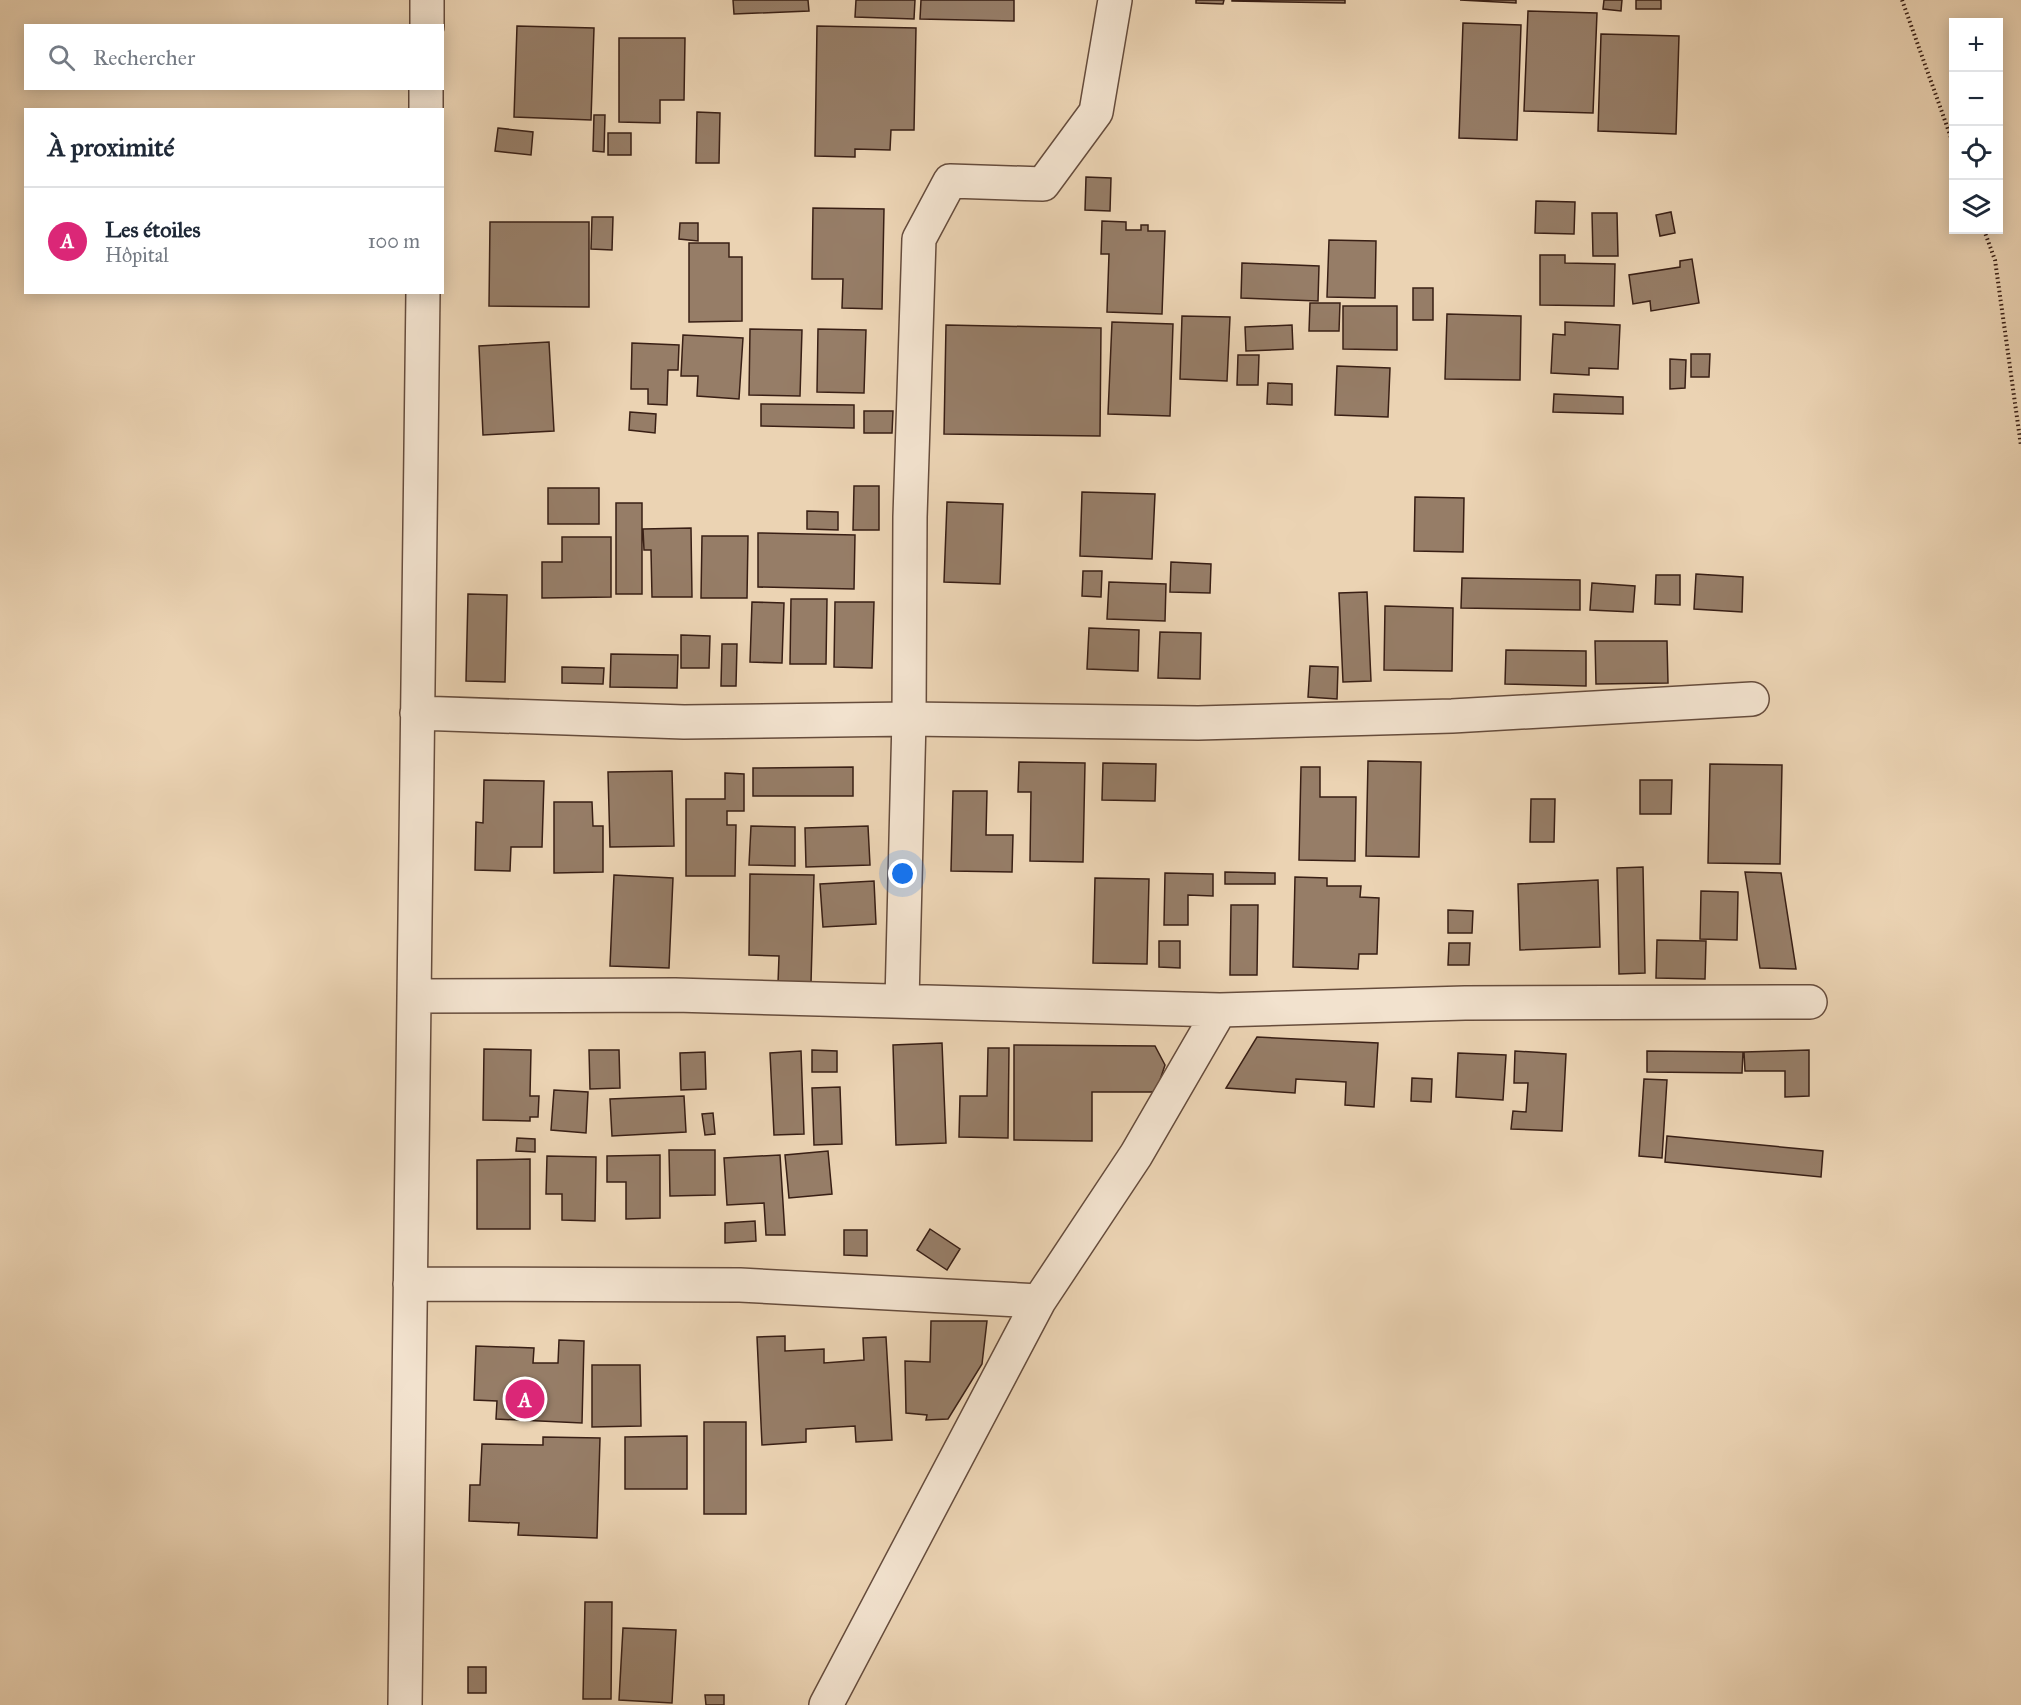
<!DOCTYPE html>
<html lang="fr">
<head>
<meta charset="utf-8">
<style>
	:root { --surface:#fff; --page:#f2f2f3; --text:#1f2937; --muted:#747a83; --line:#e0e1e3; --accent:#db2777 }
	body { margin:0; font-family:"IM FELL Great Primer",serif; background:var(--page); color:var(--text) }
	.controls { position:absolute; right:18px; top:18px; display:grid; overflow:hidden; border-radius:0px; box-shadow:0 3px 15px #0003 }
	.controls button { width:54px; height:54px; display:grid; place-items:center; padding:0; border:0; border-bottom:2px solid var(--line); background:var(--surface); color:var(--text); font:30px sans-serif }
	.you { position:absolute; left:903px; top:874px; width:21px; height:21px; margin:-15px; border:4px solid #fff; border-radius:50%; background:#1a73e8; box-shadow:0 0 0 9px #1a73e833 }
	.badge { display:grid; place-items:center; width:39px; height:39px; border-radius:50%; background:var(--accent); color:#fff; font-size:20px; font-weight:700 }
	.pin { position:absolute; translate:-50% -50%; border:3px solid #fff; box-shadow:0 2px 6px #0006 }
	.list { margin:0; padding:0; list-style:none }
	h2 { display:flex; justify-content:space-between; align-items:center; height:78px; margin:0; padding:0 24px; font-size:26px }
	h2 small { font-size:20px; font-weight:400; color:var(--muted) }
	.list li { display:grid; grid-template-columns:39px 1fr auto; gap:18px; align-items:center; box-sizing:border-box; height:108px; padding:0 24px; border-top:2px solid var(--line) }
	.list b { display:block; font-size:22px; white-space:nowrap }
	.list p { margin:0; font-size:20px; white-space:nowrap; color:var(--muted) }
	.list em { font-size:20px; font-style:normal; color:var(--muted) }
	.icon { flex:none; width:33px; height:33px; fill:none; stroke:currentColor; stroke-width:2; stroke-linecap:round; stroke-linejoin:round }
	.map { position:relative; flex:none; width:2021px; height:1705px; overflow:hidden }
	.search { position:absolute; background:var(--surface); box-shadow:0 3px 15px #0003; left:24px; top:24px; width:420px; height:66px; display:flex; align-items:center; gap:15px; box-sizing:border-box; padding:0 21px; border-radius:0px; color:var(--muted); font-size:22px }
	.panel { position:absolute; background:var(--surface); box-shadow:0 3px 15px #0003; left:24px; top:108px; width:420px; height:186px; border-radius:0px }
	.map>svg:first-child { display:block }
	.building { fill:#967d67; stroke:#391f15; stroke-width:1.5 }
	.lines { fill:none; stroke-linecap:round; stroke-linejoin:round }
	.minor-casing { stroke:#664c3c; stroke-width:36 }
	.path { stroke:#391f15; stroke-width:4; stroke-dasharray:1.5 3; stroke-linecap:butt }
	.minor { stroke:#f2e2ce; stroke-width:33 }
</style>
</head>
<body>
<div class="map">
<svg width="2021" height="1705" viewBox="0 0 2021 1705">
	<rect width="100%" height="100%" fill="#ebd3b3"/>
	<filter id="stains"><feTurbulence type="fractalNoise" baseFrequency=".00333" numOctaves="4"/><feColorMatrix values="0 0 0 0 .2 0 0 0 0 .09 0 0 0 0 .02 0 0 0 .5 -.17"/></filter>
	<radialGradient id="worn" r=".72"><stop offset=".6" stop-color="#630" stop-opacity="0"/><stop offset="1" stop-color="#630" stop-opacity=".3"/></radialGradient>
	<!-- building -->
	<path class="building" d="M733,0H808L809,11L734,14Z
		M856,0H915L914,19L855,17Z
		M921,0H1014V21L920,19Z
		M1196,0H1224L1223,4L1196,3Z
		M1232,0H1345V3L1232,1Z
		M1460,0H1516V3Z
		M1604,0H1622L1621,11L1603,9Z
		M1636,0H1661V9H1636Z
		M1528,11L1597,13L1593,113L1524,111Z
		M1463,23L1521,25L1517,140L1459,138Z
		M517,26L594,28L591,120L514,117Z
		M817,26L916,28L914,130H891L890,150L855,149V157L815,156Z
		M1601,34L1679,36L1676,134L1598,131Z
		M619,38H685L684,100H660V123L619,122Z
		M697,112L720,113L719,163H696Z
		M594,115H605L604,152L593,151Z
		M498,128L533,132L531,155L495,151Z
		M608,133H631V155H608Z
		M1086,177L1111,178L1110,211L1085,210Z
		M1536,201L1575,202L1574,234L1535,233Z
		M813,208L884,209L882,309L842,308L843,279H812Z
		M1671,212L1675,233L1660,236L1656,215Z
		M1592,213H1617L1618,256H1593Z
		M592,217H613L612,250L591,249Z
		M1102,221L1126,222V230H1141V225H1148V231H1165L1162,314L1107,312L1109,254H1101Z
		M490,222H589V307L489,306Z
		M680,223H698V241L679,239Z
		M1329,240L1376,241L1375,298L1327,297Z
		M689,243H729V257H742V321L689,322Z
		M1540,255H1565V263L1615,264L1614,306L1540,305Z
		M1692,259L1699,303L1651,311L1650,301L1633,304L1629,275L1680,267V261Z
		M1242,263L1319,266L1318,301L1241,298Z
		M1413,288H1433V320H1413Z
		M1310,303H1340L1339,331H1309Z
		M1343,306H1397V350L1343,349Z
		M1447,314L1521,316L1520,380L1445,379Z
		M1182,316L1230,317L1227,381L1180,379Z
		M1112,322L1173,324L1170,416L1108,414Z
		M1565,322L1620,325L1618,369L1589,368V375L1551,373L1553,334L1565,335Z
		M946,325L1101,328L1100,436L944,434Z
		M1292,325L1293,349L1246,351L1245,327Z
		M750,329L802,330L800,396L749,395Z
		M818,329L866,330L864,393L817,392Z
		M683,335L743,338L739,399L697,396L698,376H681Z
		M549,342L554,431L483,435L479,346Z
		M632,343L679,345L678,370H668L667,405L648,404V389H631Z
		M1691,354H1710L1709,377H1691Z
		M1238,355H1259L1258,385H1237Z
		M1670,359L1686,360L1685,388L1670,389Z
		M1337,366L1390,368L1388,417L1335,415Z
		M1268,383L1292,384V405L1267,404Z
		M1554,394L1623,397V414L1553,412Z
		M761,404L854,405V428L761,426Z
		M864,411H893L892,433H864Z
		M630,412L656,414L655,433L629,430Z
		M854,486H879V530H853Z
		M548,488H599V524H548Z
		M1082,492L1155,494L1152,559L1080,556Z
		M1415,497L1464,498L1463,552L1414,551Z
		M947,502L1003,504L1000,584L944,582Z
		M616,503H642V594H616Z
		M807,511L838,512V530L807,529Z
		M691,528L692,597H652L651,550H644L643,529Z
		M758,533L855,535L854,589L758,587Z
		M702,536H748L747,598H701Z
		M562,537H611V597L542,598V562H562Z
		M1171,562L1211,564L1210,593L1170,592Z
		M1083,571H1102L1101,597L1082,596Z
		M1696,574L1743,577L1742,612L1694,609Z
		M1656,575H1680V605L1655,604Z
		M1462,578L1580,580V610L1461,608Z
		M1109,582L1166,584L1165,621L1107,619Z
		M1592,583L1635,586L1633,612L1590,610Z
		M1367,592L1371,681L1343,682L1339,593Z
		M468,594L507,595L505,682L466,681Z
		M791,599H827L826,664H790Z
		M752,602L784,603L782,663L750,662Z
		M835,602H874L872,668L834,667Z
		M1385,606L1453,608L1452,671L1384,670Z
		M1089,628L1139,630L1138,671L1087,669Z
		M1160,632L1201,633L1200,679L1158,678Z
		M681,635L710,636L709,668H681Z
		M1595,641H1667L1668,683L1596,684Z
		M722,644H737L736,686H721Z
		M1506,650L1586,651V686L1505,684Z
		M611,654L678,655L677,688L610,687Z
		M1310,666L1338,667L1337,699L1308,697Z
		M562,667L604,668L603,684L562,683Z
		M1368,761L1421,762L1419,857L1366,856Z
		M1019,762L1085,763L1083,862L1030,861L1031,792H1018Z
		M1103,763L1156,764L1155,801L1102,800Z
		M1710,764L1782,765L1780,864L1708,863Z
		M853,767V796H753V768Z
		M1301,767H1320V797H1356L1355,861L1299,860Z
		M672,771L674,846L610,847L608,772Z
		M725,773L744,774V811H727V825H736L735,876H686V799H725Z
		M484,780L544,781L542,847H511L510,871L475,870L476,822L483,823Z
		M1640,780H1672L1671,814H1640Z
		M953,791H987L986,835H1013L1012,872L951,871Z
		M1531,799H1555L1554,842H1530Z
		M554,802H592L593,826H603V872L554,873Z
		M751,826L795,827V866L749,865Z
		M868,826L870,865L806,867L805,828Z
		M1643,867L1645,973L1619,974L1617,868Z
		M1225,872L1275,873V884H1225Z
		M1745,872L1781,873L1796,969L1760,968Z
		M1165,873L1213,874V896L1188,895V925H1164Z
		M750,874L814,875L811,983H778L779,956L749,955Z
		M614,875L673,878L669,968L610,966Z
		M1295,877L1327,878V886H1361L1360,897L1379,898L1377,954H1359L1358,969L1293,967Z
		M1095,878L1149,879L1147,964L1093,963Z
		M1598,880L1600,947L1520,950L1518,884Z
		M874,881L876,924L823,927L820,884Z
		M1701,891L1738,892L1737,940L1700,939Z
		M1231,905H1258L1257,975H1230Z
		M1448,910L1473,911L1472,933H1448Z
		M1657,940L1706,941L1705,979L1656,978Z
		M1159,941H1180V968L1159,967Z
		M1449,943H1470L1469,965H1448Z
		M1257,1037L1378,1043L1374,1107L1345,1105L1346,1082L1296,1079L1295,1093L1226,1088Z
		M942,1043L946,1143L896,1145L893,1045Z
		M1014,1045L1155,1046L1165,1065L1156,1092H1092V1141L1014,1140Z
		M988,1048H1009L1008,1138L959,1137L960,1096H987Z
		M484,1049L531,1050L530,1096H539L538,1117H530V1121L483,1120Z
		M589,1050H619L620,1088L590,1089Z
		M812,1050L837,1051V1072H812Z
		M1809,1050V1096L1785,1097V1071H1745L1744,1052Z
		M801,1051L804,1134L774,1135L770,1053Z
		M1515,1051L1566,1054L1562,1131L1511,1129L1513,1111L1526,1112L1528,1083H1514Z
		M1647,1051L1743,1052L1742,1073L1647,1072Z
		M705,1052L706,1089L681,1090L680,1053Z
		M1458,1053L1506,1055L1503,1100L1456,1097Z
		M1412,1078L1432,1079L1431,1102L1411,1101Z
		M1644,1079L1667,1080L1662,1158L1639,1156Z
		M840,1087L842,1144L814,1145L812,1088Z
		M554,1090L588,1092L586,1133L551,1130Z
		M684,1096L686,1132L612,1136L610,1099Z
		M713,1113L715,1134L705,1135L702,1114Z
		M1667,1136L1823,1151L1821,1177L1665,1162Z
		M517,1138L535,1139V1152L516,1151Z
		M669,1150H715V1195L670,1196Z
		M828,1151L832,1194L789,1198L785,1155Z
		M660,1155V1218L626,1219V1182H607V1156Z
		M780,1155L785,1235H766L764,1203L727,1205L724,1158Z
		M547,1156L596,1157L595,1221L562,1220V1194H546Z
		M530,1159V1229H477V1160Z
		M755,1221L756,1241L725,1243V1223Z
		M930,1229L960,1249L947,1270L917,1250Z
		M844,1230H867V1256L844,1255Z
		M931,1321H987L982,1364L948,1419L926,1420L927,1415L906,1413L905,1361L930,1362Z
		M785,1336V1351L824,1349V1363L864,1360L863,1338L886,1337L892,1440L856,1442L855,1426L806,1429V1442L762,1445L757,1337Z
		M559,1340L584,1341L582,1423L496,1419L497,1401L474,1400L476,1346L534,1348L533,1363H558Z
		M592,1365H640L641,1426L592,1427Z
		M704,1422H746V1514H704Z
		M687,1436V1489H625V1437Z
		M543,1437L600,1438L597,1538L518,1535L519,1523L469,1521L470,1485H480L482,1444L543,1445Z
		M585,1602H612L611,1699H583Z
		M623,1628L676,1630L672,1703L619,1700Z
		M468,1667H486V1693H468Z
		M705,1695H724V1705H706Z"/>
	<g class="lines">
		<!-- minor casing -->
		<g class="minor-casing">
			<path id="minor" d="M427,26V0
				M426,110V88
				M417,713L684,722L909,719L1198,723L1452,716L1752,699
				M414,996L675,995L1220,1010L1465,1003L1810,1002
				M902,1001L909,719L910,517L919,239L950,181L1043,184L1096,112L1115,0
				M410,1284L740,1285L1039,1301
				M405,1705L423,292
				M826,1705L1039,1301L1136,1155L1220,1010"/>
		</g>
		<!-- path -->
		<path class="path" d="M1902,0L1954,146
			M1984,230L1995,260L2021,446"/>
		<!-- minor -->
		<use href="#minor" class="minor"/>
	</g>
	<rect width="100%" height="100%" filter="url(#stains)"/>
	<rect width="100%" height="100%" fill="url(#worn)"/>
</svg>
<div class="controls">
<button>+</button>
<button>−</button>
<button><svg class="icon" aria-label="locate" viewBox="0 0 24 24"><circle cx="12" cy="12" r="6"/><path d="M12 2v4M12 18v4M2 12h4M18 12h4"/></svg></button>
<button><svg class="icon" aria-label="layers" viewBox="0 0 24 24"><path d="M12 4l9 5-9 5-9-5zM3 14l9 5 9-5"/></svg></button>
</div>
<div class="you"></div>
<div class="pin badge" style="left:525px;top:1399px">A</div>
<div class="search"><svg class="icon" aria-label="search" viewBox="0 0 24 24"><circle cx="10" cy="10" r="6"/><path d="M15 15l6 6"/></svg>Rechercher</div>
<section class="panel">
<h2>À proximité<small></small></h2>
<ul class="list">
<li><span class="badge">A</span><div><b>Les étoiles</b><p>Hôpital</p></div><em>100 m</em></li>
</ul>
</section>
</div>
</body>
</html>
